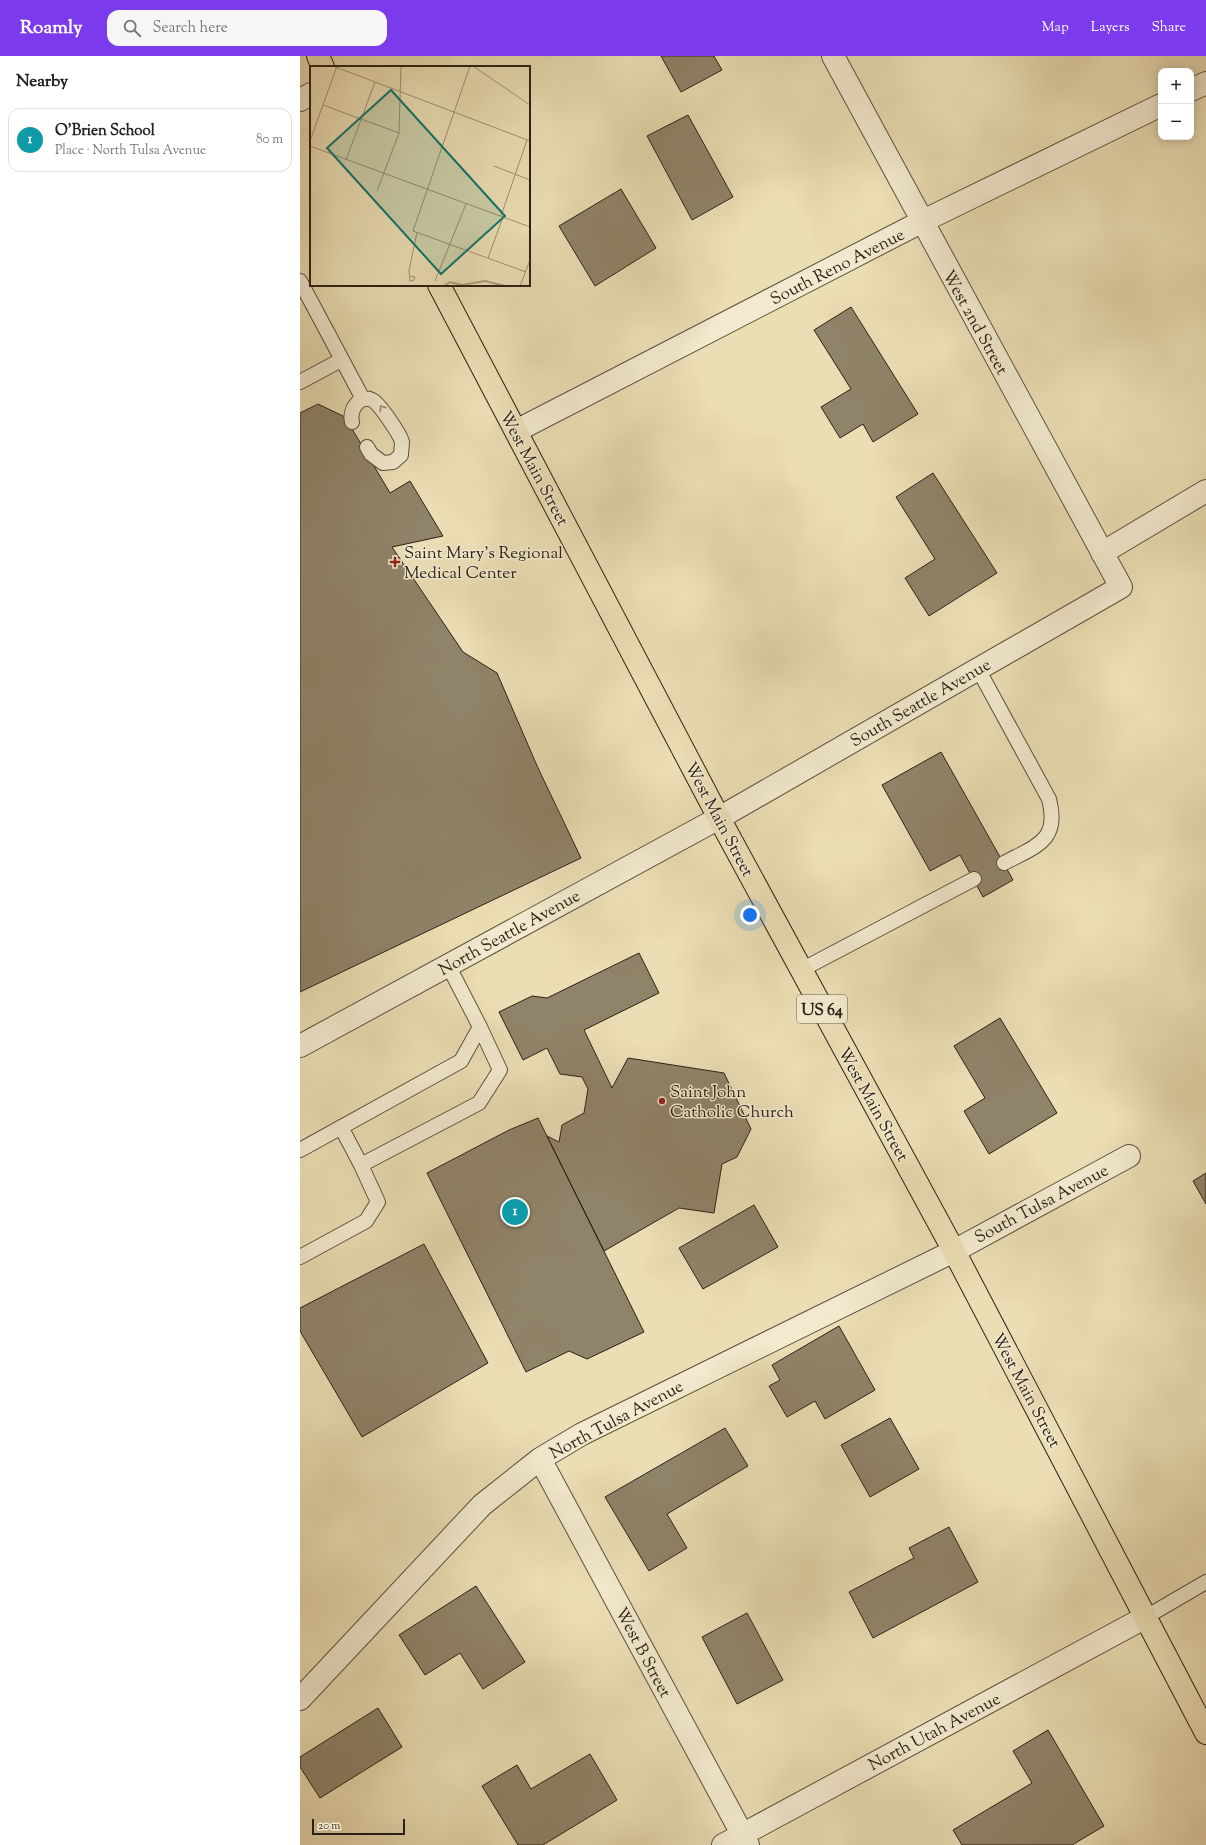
<!DOCTYPE html>
<html lang="en">
<head>
<meta charset="utf-8">
<style>
	:root { --surface:#fff; --page:#f6f6f6; --text:#222; --muted:#767676; --line:#e0e0e0; --accent:#7c3aed }
	body { margin:0; font-family:"Sorts Mill Goudy",serif; background:var(--page); color:var(--text) }
	.controls { position:absolute; right:12px; top:12px; display:grid; overflow:hidden; border-radius:8px; box-shadow:0 2px 10px #0003 }
	.controls button { width:36px; height:36px; display:grid; place-items:center; padding:0; border:0; border-bottom:1px solid var(--line); background:var(--surface); color:var(--text); font:20px sans-serif }
	.scale { position:absolute; left:12px; bottom:10px; width:93px; box-sizing:border-box; padding-left:4px; border:2px solid #2b2217; border-top:0; font-size:11px; line-height:14px; white-space:nowrap; color:#2b2217; -webkit-text-stroke:3px #f2e9ce; paint-order:stroke }
	.you { position:absolute; left:450px; top:859px; width:14px; height:14px; margin:-10px; border:3px solid #fff; border-radius:50%; background:#1a73e8; box-shadow:0 0 0 6px #1a73e833 }
	.badge { display:grid; place-items:center; width:26px; height:26px; border-radius:50%; background:var(--accent); color:#fff; font-size:13px; font-weight:700 }
	.pin { position:absolute; translate:-50% -50%; border:2px solid #fff; box-shadow:0 1px 4px #0006 }
	.list { margin:0; padding:0; list-style:none }
	h2 { display:flex; justify-content:space-between; align-items:center; height:52px; margin:0; padding:0 16px; font-size:17px }
	h2 small { font-size:13px; font-weight:400; color:var(--muted) }
	.list li { display:grid; grid-template-columns:26px 1fr auto; gap:12px; align-items:center; box-sizing:border-box; height:64px; margin:0 8px 8px; padding:0 8px; border:1px solid var(--line); border-radius:12px }
	.list b { display:block; font-size:15px; white-space:nowrap }
	.list p { margin:0; font-size:13px; white-space:nowrap; color:var(--muted) }
	.list em { font-size:13px; font-style:normal; color:var(--muted) }
	.icon { flex:none; width:22px; height:22px; fill:none; stroke:currentColor; stroke-width:2; stroke-linecap:round; stroke-linejoin:round }
	.map { position:relative; flex:none; width:906px; height:1789px; overflow:hidden }
	header { display:flex; align-items:center; gap:24px; box-sizing:border-box; height:56px; padding:0 20px; background:var(--accent); color:#fff }
	header strong { font-size:19px }
	nav { display:flex; gap:22px; margin-inline-start:auto; font-size:14px }
	.search { width:280px; height:36px; background:var(--page); display:flex; align-items:center; gap:10px; box-sizing:border-box; padding:0 14px; border-radius:12px; color:var(--muted); font-size:15px }
	main { display:flex }
	aside { flex:1; background:var(--surface) }
	.map>svg:first-child { display:block }
	.building { fill:#8f8369; stroke:#2b2217 }
	.lines { fill:none; stroke-linecap:round; stroke-linejoin:round }
	.lane-casing { stroke:#5b513e; stroke-width:16 }
	.street-casing { stroke:#5b513e; stroke-width:24 }
	.primary-casing { stroke:#2b2217; stroke-width:24 }
	.lane { stroke:#f2e9ce; stroke-width:14 }
	.street { stroke:#f2e9ce; stroke-width:22 }
	.primary { stroke:#ebddb4; stroke-width:22 }
	.oneway { stroke:#988f7c }
	.poi-dot { fill:#8f2418; stroke:#f2e9ce; stroke-width:1.5 }
	.labels { text-anchor:middle; stroke-width:3; stroke-linejoin:round; paint-order:stroke }
	.shield { fill:#f2e9ce; stroke:#675e4e; stroke-width:1 }
	.shield-label { font-size:16px; font-weight:bold; fill:#2b2217 }
	.street-label { font-size:17px; fill:#2b2217; stroke:#f2e9ce }
	.poi-label { font-size:17px; fill:#2b2217; stroke:#f2e9ce; text-anchor:start }
	.inset-river { fill:none; stroke:#aa9d7f; stroke-width:2 }
	.inset-road { fill:none; stroke:#9e9275; stroke-width:1 }
	.view { fill:#0f766e; fill-opacity:0.15; stroke:#0f766e; stroke-width:2 }
	.inset-edge { fill:none; stroke:#2b2217; stroke-width:2 }
</style>
</head>
<body>
<header>
<strong>Roamly</strong>
<div class="search"><svg class="icon" aria-label="search" viewBox="0 0 24 24"><circle cx="10" cy="10" r="6"/><path d="M15 15l6 6"/></svg>Search here</div>
<nav><a>Map</a><a>Layers</a><a>Share</a></nav>
</header>
<main>
<aside>
<h2>Nearby<small></small></h2>
<ul class="list">
<li><span class="badge" style="background:#0f9aa8">1</span><div><b>O'Brien School</b><p>Place · North Tulsa Avenue</p></div><em>80 m</em></li>
</ul>
</aside>
<div class="map">
<svg width="906" height="1789" viewBox="0 0 906 1789">
	<rect width="100%" height="100%" fill="#ebddb4"/>
	<filter id="stains"><feTurbulence type="fractalNoise" baseFrequency=".005" numOctaves="4"/><feColorMatrix values="0 0 0 0 .2 0 0 0 0 .09 0 0 0 0 .02 0 0 0 .5 -.17"/></filter>
	<radialGradient id="worn" r=".72"><stop offset=".6" stop-color="#630" stop-opacity="0"/><stop offset="1" stop-color="#630" stop-opacity=".3"/></radialGradient>
	<!-- building -->
	<path class="building" d="M361,0H414L422,14L381,36Z
		M388,59L433,141L392,164L347,80Z
		M321,133L356,192L295,230L259,170Z
		M551,251L618,358L573,386L563,368L540,382L521,351L551,333L514,274Z
		M18,348L45,361L90,437L110,425L143,480L92,491L163,596L197,617L238,712L281,802L0,936V357Z
		M633,417L697,517L629,560L605,522L635,503L596,441Z
		M641,696L713,824L683,841L660,799L630,815L582,729Z
		M339,897L359,937L284,974L312,1032L328,1002L424,1017L451,1073L437,1101L422,1108L414,1157L379,1152L304,1195L247,1080L259,1086L262,1069L284,1057L288,1033L282,1021L260,1018L247,992L223,1004L199,956L232,940L247,942Z
		M700,962L757,1057L689,1098L664,1055L685,1042L654,990Z
		M238,1062L344,1276L287,1303L269,1295L226,1316L127,1117L209,1074Z
		M906,1117V1148L893,1125Z
		M454,1149L478,1191L403,1233L379,1192Z
		M124,1188L188,1307L62,1381L0,1275V1252Z
		M539,1270L575,1334L525,1363L515,1345L487,1361L469,1330L480,1324L472,1309Z
		M590,1362L619,1413L570,1441L541,1389Z
		M425,1372L448,1410L367,1458L387,1492L349,1515L305,1441Z
		M649,1471L678,1526L573,1582L549,1536L614,1502L609,1492Z
		M176,1530L225,1606L183,1633L160,1597L125,1619L99,1579Z
		M447,1557L483,1624L437,1648L402,1581Z
		M78,1652L102,1691L20,1742L0,1711V1701Z
		M748,1674L804,1770L772,1789H662L653,1774L732,1727L713,1695Z
		M290,1698L317,1744L243,1789H218L182,1730L217,1709L231,1733Z"/>
	<g class="lines">
		<!-- lane casing -->
		<g class="lane-casing">
			<path id="lane" d="M0,225L63,343
				M0,326L41,304
				M52,366C49,353 60,338 72,344C79,347 100,378 102,386C102,390 101,395 101,399L93,406L83,407L71,398L67,391
				M678,613L749,743C760,785 736,790 704,807
				M501,914L674,823
				M41,1071L61,1109
				M0,1094L161,1005L180,971L148,909
				M0,1201L66,1165L78,1146L61,1109L179,1047L200,1014L180,971
				M846,1561L906,1526"/>
		</g>
		<!-- street casing -->
		<g class="street-casing">
			<path id="street" d="M891,34L906,27
				M0,44L11,38
				M216,375L621,166L861,49
				M802,497L906,435
				M0,990L419,762L821,531L533,0
				M240,1403L448,1789
				M0,1643L182,1449L240,1403L282,1378L654,1195L829,1100
				M423,1789L846,1561"/>
		</g>
		<!-- primary casing -->
		<g class="primary-casing">
			<path id="primary" d="M18,0L23,11
				M139,229L419,762L654,1195L906,1677"/>
		</g>
		<!-- lane -->
		<use href="#lane" class="lane"/>
		<!-- street -->
		<use href="#street" class="street"/>
		<!-- primary -->
		<use href="#primary" class="primary"/>
	</g>
	<!-- one-way arrows -->
	<defs><path id="oneway-chevron" d="M-2-3.5L2.5 0L-2 3.5" fill="none" stroke-width="1.6" stroke-linecap="round" stroke-linejoin="round"/></defs>
	<use class="oneway" href="#oneway-chevron" transform="translate(82 352) rotate(-125)"/>
	<!-- markers -->
	<g class="poi-dot">
		<path d="M93 500h4v4h4v4h-4v4h-4v-4h-4v-4h4z"/>
		<circle cx="362" cy="1045" r="4"/>
	</g>
	<g class="labels">
		<!-- shield labels -->
		<rect class="shield" x="497" y="939" width="50" height="28" rx="3"/>
		<g class="shield-label">
			<text x="522" y="959">US 64</text>
		</g>
		<!-- street labels -->
		<g class="street-label">
			<text transform="translate(537 210) rotate(-27)" y="6">South Reno Avenue</text>
			<text transform="translate(676 266) rotate(61)" y="6">West 2nd Street</text>
			<text transform="translate(235 412) rotate(62)" y="6">West Main Street</text>
			<text transform="translate(620 646) rotate(-30)" y="6">South Seattle Avenue</text>
			<text transform="translate(420 763) rotate(62)" y="6">West Main Street</text>
			<text transform="translate(209 876) rotate(-29)" y="6">North Seattle Avenue</text>
			<text transform="translate(574 1048) rotate(61)" y="6">West Main Street</text>
			<text transform="translate(741 1147) rotate(-28)" y="6">South Tulsa Avenue</text>
			<text transform="translate(727 1334) rotate(62)" y="6">West Main Street</text>
			<text transform="translate(316 1363) rotate(-28)" y="6">North Tulsa Avenue</text>
			<text transform="translate(344 1596) rotate(62)" y="6">West B Street</text>
			<text transform="translate(634 1675) rotate(-28)" y="6">North Utah Avenue</text>
		</g>
		<!-- poi labels -->
		<g class="poi-label">
			<text x="104" y="502">Saint Mary's Regional<tspan x="104" dy="20">Medical Center</tspan></text>
			<text x="370" y="1041">Saint John<tspan x="370" dy="20">Catholic Church</tspan></text>
		</g>
	</g>
	<!-- overview -->
	<g transform="translate(10 10)">
		<rect width="220" height="220" fill="#ebddb4"/>
		<path class="inset-river" d="M134,220L140,216L152,219L175,215L195,220"/>
		<path class="inset-road" d="M23,0L220,75M160,0L103,165L216,206M163,0L220,39M13,39L89,67M0,75L27,0M0,80L220,161M36,94L65,16M184,100L220,114M67,125L89,67L91,0M191,150L217,74M178,192L193,151M100,210L105,211L104,214L100,215L99,205L107,166M125,215L156,138M210,220L220,194"/>
		<path class="view" d="M81,24L195,150L131,208L17,82Z"/>
		<rect width="220" height="220" class="inset-edge"/>
	</g>
	<rect width="100%" height="100%" filter="url(#stains)"/>
	<rect width="100%" height="100%" fill="url(#worn)"/>
</svg>
<div class="controls">
<button>+</button>
<button>−</button>
</div>
<div class="scale">20 m</div>
<div class="you"></div>
<div class="pin badge" style="left:215px;top:1156px;background:#0f9aa8">1</div>
</div>
</main>
</body>
</html>
